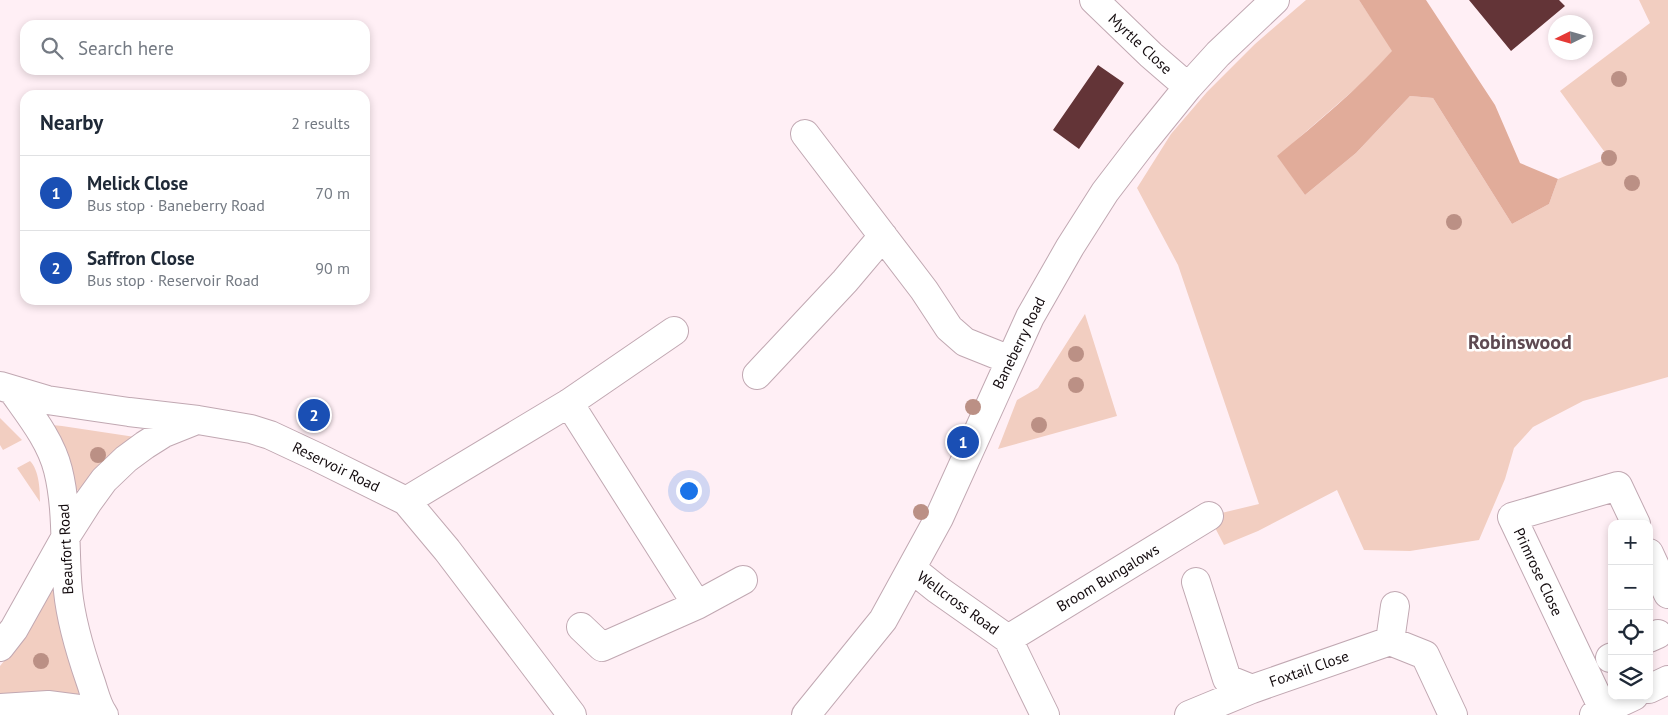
<!DOCTYPE html>
<html lang="en">
<head>
<meta charset="utf-8">
<style>
	:root { --surface:#fff; --page:#f2f2f3; --text:#1f2937; --muted:#747a83; --line:#e0e1e3; --accent:#1a73e8 }
	body { margin:0; font-family:"PT Sans",sans-serif; background:var(--page); color:var(--text) }
	.controls { position:absolute; right:15px; bottom:15px; display:grid; overflow:hidden; border-radius:10px; box-shadow:0 2px 8px #0003 }
	.controls button { width:45px; height:45px; display:grid; place-items:center; padding:0; border:0; border-bottom:1px solid var(--line); background:var(--surface); color:var(--text); font:25px sans-serif }
	.compass { position:absolute; left:1548px; top:15px; width:45px; height:45px; border-radius:50%; background:var(--surface); box-shadow:0 2px 8px #0003; rotate:265deg }
	.you { position:absolute; left:688px; top:490px; width:18px; height:18px; margin:-12px; border:4px solid #fff; border-radius:50%; background:#1a73e8; box-shadow:0 0 0 8px #1a73e833 }
	.badge { display:grid; place-items:center; width:32px; height:32px; border-radius:50%; background:var(--accent); color:#fff; font-size:16px; font-weight:700 }
	.pin { position:absolute; translate:-50% -50%; border:2px solid #fff; box-shadow:0 1px 5px #0006 }
	.list { margin:0; padding:0; list-style:none }
	h2 { display:flex; justify-content:space-between; align-items:center; height:65px; margin:0; padding:0 20px; font-size:21px }
	h2 small { font-size:16px; font-weight:400; color:var(--muted) }
	.list li { display:grid; grid-template-columns:32px 1fr auto; gap:15px; align-items:center; box-sizing:border-box; height:75px; padding:0 20px; border-top:1px solid var(--line) }
	.list b { display:block; font-size:19px; white-space:nowrap }
	.list p { margin:0; font-size:16px; white-space:nowrap; color:var(--muted) }
	.list em { font-size:16px; font-style:normal; color:var(--muted) }
	.icon { flex:none; width:28px; height:28px; fill:none; stroke:currentColor; stroke-width:2; stroke-linecap:round; stroke-linejoin:round }
	.map { position:relative; flex:none; width:1668px; height:715px; overflow:hidden }
	.search { position:absolute; background:var(--surface); box-shadow:0 2px 8px #0003; left:20px; top:20px; width:350px; height:55px; display:flex; align-items:center; gap:12px; box-sizing:border-box; padding:0 18px; border-radius:15px; color:var(--muted); font-size:19px }
	.panel { position:absolute; background:var(--surface); box-shadow:0 2px 8px #0003; left:20px; top:90px; width:350px; height:215px; border-radius:15px }
	.map>svg:first-child { display:block }
	.green { fill:#f2cec1 }
	.forest { fill:#e1ac9a }
	.building { fill:#633437 }
	.lines { fill:none; stroke-linecap:round; stroke-linejoin:round }
	.street-casing { stroke:#c1a8b2; stroke-width:30 }
	.street { stroke:#fff; stroke-width:28 }
	.tree { fill:#bb9085 }
	.labels { text-anchor:middle; stroke-width:5; stroke-linejoin:round; paint-order:stroke }
	.street-label { font-size:15px; fill:#140c0f; stroke:#fff }
	.district-label { font-size:20px; font-weight:bold; fill:#5e4951; stroke:#fff }
</style>
</head>
<body>
<div class="map">
<svg width="1668" height="715" viewBox="0 0 1668 715">
	<rect width="100%" height="100%" fill="#ffeff5"/>
	<!-- green -->
	<path class="green" d="M1306,0H1359L1393,51L1363,82L1278,156L1305,195L1356,153L1410,96L1433,98L1512,224L1549,204L1558,179L1609,158L1560,91L1650,23L1639,0H1668V377L1583,401L1533,427L1514,448L1505,479L1479,540L1410,551L1364,550L1337,490L1258,531L1224,545L1209,516L1259,504L1178,265L1137,188L1171,134L1207,92L1255,44Z
		M1085,314L1117,416L998,449L1017,400L1038,388Z
		M0,418L22,440L3,450L0,445Z
		M52,425L62,426L135,437L105,460L80,491L76,490Z
		M30,461C39,470 40,489 40,502L17,468Z
		M52,589H55L80,692L76,696H0V666L18,644L50,590Z"/>
	<!-- forest -->
	<path class="forest" d="M1359,0H1426L1495,105L1520,163L1558,179L1549,204L1512,224L1433,98L1410,96L1356,153L1305,195L1277,156C1317,123 1357,90 1392,51Z"/>
	<!-- building -->
	<path class="building" d="M1469,0H1559L1565,6L1511,51Z
		M1098,65L1124,83L1079,149L1053,130Z"/>
	<g class="lines">
		<!-- street casing -->
		<g class="street-casing">
			<path id="street" d="M1094,0L1151,55L1188,87
				M805,134L924,290L949,328L965,342L1010,360
				M757,375L845,281L883,236
				M0,386L47,400L129,412L198,420L251,429L270,435L317,457L406,501L447,550L572,715
				M13,391C30,415 51,441 58,470C68,510 64,551 68,591C71,622 80,651 90,680C94,691 97,706 104,715
				M569,403L697,605
				M406,501L569,403L674,331
				M1649,553L1668,594
				M912,569L937,589L1008,639L1045,715
				M1196,582L1227,679L1252,689L1390,641L1425,655L1453,715
				M581,627L602,647L697,605L743,580
				M1649,638L1658,634
				M1008,639L1209,516
				M1390,641L1395,606
				M0,647L14,629L65,538L88,502L104,480L126,459L145,445L164,433L194,421
				M1610,658L1612,657
				M1649,689L1668,680
				M0,708L48,705L102,712
				M1604,711L1512,517L1618,486L1636,524
				M806,715L883,620L939,518L1030,317L1070,247L1105,192L1141,145L1188,87L1218,54L1275,0
				M1189,715L1252,689
				M1594,715L1634,696"/>
		</g>
		<!-- street -->
		<use href="#street" class="street"/>
	</g>
	<!-- trees -->
	<g class="tree">
		<circle cx="1619" cy="79" r="8"/>
		<circle cx="1609" cy="158" r="8"/>
		<circle cx="1632" cy="183" r="8"/>
		<circle cx="1454" cy="222" r="8"/>
		<circle cx="1076" cy="354" r="8"/>
		<circle cx="1076" cy="385" r="8"/>
		<circle cx="973" cy="407" r="8"/>
		<circle cx="1039" cy="425" r="8"/>
		<circle cx="98" cy="455" r="8"/>
		<circle cx="921" cy="512" r="8"/>
		<circle cx="41" cy="661" r="8"/>
	</g>
	<g class="labels">
		<!-- street labels -->
		<g class="street-label">
			<text transform="translate(1140 44) rotate(43)" y="5">Myrtle Close</text>
			<text transform="translate(1019 343) rotate(-64)" y="5">Baneberry Road</text>
			<text transform="translate(336 467) rotate(26)" y="5">Reservoir Road</text>
			<text transform="translate(66 549) rotate(-93)" y="5">Beaufort Road</text>
			<text transform="translate(1538 572) rotate(65)" y="5">Primrose Close</text>
			<text transform="translate(1108 578) rotate(-31)" y="5">Broom Bungalows</text>
			<text transform="translate(958 603) rotate(36)" y="5">Wellcross Road</text>
			<text transform="translate(1309 669) rotate(-19)" y="5">Foxtail Close</text>
		</g>
		<!-- district labels -->
		<g class="district-label">
			<text x="1520" y="349">Robinswood</text>
		</g>
	</g>
</svg>
<div class="controls">
<button>+</button>
<button>−</button>
<button><svg class="icon" aria-label="locate" viewBox="0 0 24 24"><circle cx="12" cy="12" r="6"/><path d="M12 2v4M12 18v4M2 12h4M18 12h4"/></svg></button>
<button><svg class="icon" aria-label="layers" viewBox="0 0 24 24"><path d="M12 4l9 5-9 5-9-5zM3 14l9 5 9-5"/></svg></button>
</div>
<svg class="compass" viewBox="-18 -18 36 36"><path d="M0-13l5 13h-10z" fill="#e53935"/><path d="M0 13l5-13h-10z" fill="#747a83"/></svg>
<div class="you"></div>
<div class="pin badge" style="left:963px;top:442px;background:#1a4fb4">1</div>
<div class="pin badge" style="left:314px;top:415px;background:#1a4fb4">2</div>
<div class="search"><svg class="icon" aria-label="search" viewBox="0 0 24 24"><circle cx="10" cy="10" r="6"/><path d="M15 15l6 6"/></svg>Search here</div>
<section class="panel">
<h2>Nearby<small>2 results</small></h2>
<ul class="list">
<li><span class="badge" style="background:#1a4fb4">1</span><div><b>Melick Close</b><p>Bus stop · Baneberry Road</p></div><em>70 m</em></li>
<li><span class="badge" style="background:#1a4fb4">2</span><div><b>Saffron Close</b><p>Bus stop · Reservoir Road</p></div><em>90 m</em></li>
</ul>
</section>
</div>
</body>
</html>
